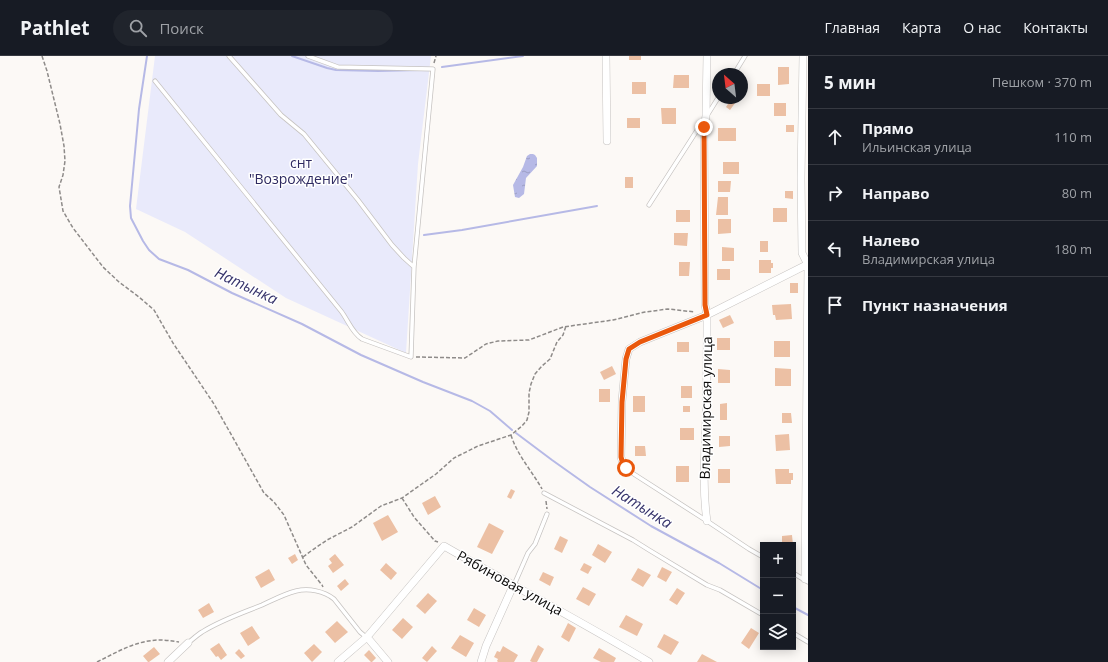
<!DOCTYPE html>
<html lang="ru">
<head>
<meta charset="utf-8">
<style>
	:root { --surface:#171b24; --page:#20242c; --text:#f1f3f6; --muted:#9ea1a6; --line:#363941 }
	body { margin:0; font-family:"Open Sans",sans-serif; background:var(--page); color:var(--text) }
	.controls { position:absolute; right:12px; bottom:12px; display:grid; overflow:hidden; border-radius:0px; box-shadow:0 2px 10px #0003 }
	.controls button { width:36px; height:36px; display:grid; place-items:center; padding:0; border:0; border-bottom:1px solid var(--line); background:var(--surface); color:var(--text); font:20px sans-serif }
	.compass { position:absolute; left:712px; top:12px; width:36px; height:36px; border-radius:50%; background:var(--surface); box-shadow:0 2px 10px #0003; rotate:332deg }
	.stop { position:absolute; width:12px; height:12px; margin:-9px; border:3px solid #ea580c; border-radius:50%; background:#fff }
	.stop.end { background:#ea580c; border-color:#fff; box-shadow:0 1px 4px #0008 }
	.list { margin:0; padding:0; list-style:none }
	h2 { display:flex; justify-content:space-between; align-items:center; height:52px; margin:0; padding:0 16px; font-size:17px }
	h2 small { font-size:13px; font-weight:400; color:var(--muted) }
	.list li { display:grid; grid-template-columns:26px 1fr auto; gap:12px; align-items:center; box-sizing:border-box; height:56px; padding:0 16px; border-top:1px solid var(--line) }
	.list b { display:block; font-size:15px; white-space:nowrap }
	.list p { margin:0; font-size:13px; white-space:nowrap; color:var(--muted) }
	.list em { font-size:13px; font-style:normal; color:var(--muted) }
	.icon { flex:none; width:22px; height:22px; fill:none; stroke:currentColor; stroke-width:2; stroke-linecap:round; stroke-linejoin:round }
	.map { position:relative; flex:none; width:808px; height:606px; overflow:hidden }
	header { display:flex; align-items:center; gap:24px; box-sizing:border-box; height:56px; padding:0 20px; background:var(--surface); border-bottom:1px solid var(--line) }
	header strong { font-size:19px }
	nav { display:flex; gap:22px; margin-inline-start:auto; font-size:14px }
	.search { width:280px; height:36px; background:var(--page); display:flex; align-items:center; gap:10px; box-sizing:border-box; padding:0 14px; border-radius:22px; color:var(--muted); font-size:15px }
	main { display:flex }
	aside { flex:1; background:var(--surface) }
	.map>svg:first-child { display:block }
	.green { fill:#e9eafb }
	.water { fill:url(#water-ripples) }
	.lines { fill:none; stroke-linecap:round; stroke-linejoin:round }
	.stream { stroke:#b6b9e6; stroke-width:2 }
	.building { fill:#ecc0a4 }
	.lane-casing { stroke:#c6c3c1; stroke-width:5 }
	.street-casing { stroke:#c6c3c1; stroke-width:8 }
	.path { stroke:#8e8b89; stroke-width:1.5; stroke-dasharray:4 2; stroke-linecap:butt }
	.lane { stroke:#fff; stroke-width:3.5 }
	.street { stroke:#fff; stroke-width:7 }
	.route { stroke:#ea580c; stroke-width:5 }
	.labels { text-anchor:middle; stroke-width:3; stroke-linejoin:round; paint-order:stroke }
	.park-label { font-size:14px; fill:#2e2a61; stroke:#fff }
	.street-label { font-size:14px; fill:#0c0b0a; stroke:#fff }
	.water-label { font-size:15px; font-style:italic; fill:#36336b; stroke:#fff }
</style>
</head>
<body>
<header>
<strong>Pathlet</strong>
<div class="search"><svg class="icon" aria-label="search" viewBox="0 0 24 24"><circle cx="10" cy="10" r="6"/><path d="M15 15l6 6"/></svg>Поиск</div>
<nav><a>Главная</a><a>Карта</a><a>О нас</a><a>Контакты</a></nav>
</header>
<main>
<div class="map">
<svg width="808" height="606" viewBox="0 0 808 606">
	<defs>
		<pattern id="water-ripples" width="26" height="14" patternUnits="userSpaceOnUse"><rect width="26" height="14" fill="#b6b9e6"/><path d="M2 4q2-2 4 0t4 0M15 11q2-2 4 0t4 0" fill="none" stroke="#9b9ec4"/></pattern>
	</defs>
	<rect width="100%" height="100%" fill="#fcf9f6"/>
	<!-- green -->
	<path class="green" d="M155,0H431L418,108L406,297L286,242L185,176L136,153Z"/>
	<!-- water -->
	<path class="water" d="M530,98H533L535,99L537,102V110L526,122L524,138L519,142L515,141L513,129L523,111L527,100Z"/>
	<g class="lines">
		<!-- stream -->
		<path class="stream" d="M147,0L139,53L130,150L131,162L143,185L149,194L159,203L188,214L232,237L302,268L361,299L423,326L472,345L490,355L512,374
			M292,0L327,12L336,14L378,15L419,14
			M442,11L523,0
			M424,179L462,174L597,150
			M516,377L552,404L590,431L651,470L719,507L763,534
			M793,551L808,559"/>
	</g>
	<!-- building -->
	<path class="building" d="M629,0H641V4H629Z
		M778,11H789V28L778,29Z
		M674,19H689V32H673Z
		M632,26H646V38H632Z
		M757,28H770V40H757Z
		M732,42L738,43L730,54L726,51Z
		M774,47H786V60H774Z
		M661,52H676V68H662Z
		M627,62H640V72H627Z
		M786,69H794V76H786Z
		M718,72H736V85H718Z
		M723,106H739V118H723Z
		M625,121H633V132H625Z
		M718,125H731L730,136H718Z
		M785,135H793V143L785,142Z
		M718,141H728V159H716Z
		M773,152H787V166H773Z
		M676,154H690V166H676Z
		M718,163H731V177L718,178Z
		M674,177H688L687,190L674,189Z
		M760,185H768V196H760Z
		M722,191L734,192V205H722Z
		M759,204H771V207H773V212H771V217H759Z
		M679,206H690L689,220H679Z
		M717,213H730V224H717Z
		M790,227H798V237H790Z
		M791,248L792,263L776,264L775,259H773L772,249Z
		M730,259L734,267L723,272L719,264Z
		M717,282H730V294H717Z
		M774,285H790V301H774Z
		M677,286H689V296H677Z
		M612,310L616,318L604,324L600,316Z
		M775,312L791,313V330H775Z
		M718,313L730,314V327H718Z
		M681,330H692V342H681Z
		M599,333H610V346H599Z
		M633,340H645V356H633Z
		M727,347V364H720V348Z
		M683,350H690V356H683Z
		M782,357H791L792,367H782Z
		M680,372H694V384H680Z
		M789,378L790,394L776,395L775,379Z
		M719,380H730V390L719,391Z
		M635,390H645L646,400H635Z
		M676,410H689V426H676Z
		M718,413H730V427H718Z
		M775,413H789V417H793V424H791V428H776Z
		M511,433L515,435L511,443L507,441Z
		M435,440L441,451L428,459L422,447Z
		M388,459L398,476L382,485L373,467Z
		M489,467L504,475L492,498L477,491Z
		M792,479L793,489H782V480Z
		M560,480L568,484L562,497L554,493Z
		M598,488L612,496L605,507L592,499Z
		M295,498L298,504L292,508L288,502Z
		M335,498L344,509L333,517L328,510L332,507L329,503Z
		M386,507L397,517L391,524L380,514Z
		M584,507L592,511L588,518L580,514Z
		M662,511L672,516L666,526L657,521Z
		M638,512L651,519L643,531L631,524Z
		M269,513L275,524L261,532L255,521Z
		M543,516L554,521L550,530L539,524Z
		M345,523L349,528L341,535L337,530Z
		M583,531L596,538L589,550L576,543Z
		M677,532L685,537L677,549L669,544Z
		M428,537L437,545L425,558L416,550Z
		M209,547L214,556L203,562L198,554Z
		M474,552L486,559L479,571L467,564Z
		M626,559L643,568L637,580L619,571Z
		M403,562L413,571L402,583L392,574Z
		M337,565L348,576L335,587L325,576Z
		M568,567L576,572L569,586L561,581Z
		M252,570L260,582L248,590L240,577Z
		M751,572L759,577L749,593L741,587Z
		M664,578L679,586L671,599L657,591Z
		M460,579L474,587L466,601L451,592Z
		M219,587L227,599L221,604L218,600L216,601L210,593Z
		M314,588L322,596L312,606L304,597Z
		M538,589L544,593L537,606H532L530,605Z
		M432,590L437,595L427,606L422,602Z
		M503,590L518,599L514,606H498L497,605L498,603L494,601L497,595L500,596Z
		M154,591L160,598L149,606H148L143,600Z
		M599,592L616,602L614,606H601L593,602Z
		M239,593L245,600L241,603L235,597Z
		M369,594L376,602L372,606H371L364,599Z
		M702,598L717,606H697Z"/>
	<g class="lines">
		<!-- lane casing -->
		<g class="lane-casing">
			<path id="lane" d="M229,0L281,59L304,78L358,144L392,189L404,202L414,211
				M734,18L745,0
				M155,25L341,255C348,264 352,277 362,283L411,301L414,211L433,13L338,11L308,0
				M708,58L718,42
				M649,149L703,65
				M626,413L707,465L749,493L763,501
				M544,437L633,484L649,494L707,529L720,534L763,559
				M793,517L808,526
				M514,529L528,497L535,488L547,458
				M793,577L808,586
				M188,587C193,583 197,579 202,576C221,564 242,557 262,549C273,544 284,538 296,535C309,532 324,535 334,543L360,576L366,581"/>
		</g>
		<!-- street casing -->
		<g class="street-casing">
			<path id="street" d="M606,0L607,85
				M707,0L706,60L704,71L705,249L707,259C707,294 707,328 706,363C705,397 702,431 707,465
				M803,0L801,122L802,197L808,209L805,523
				M626,413L623,408L621,401L622,345L626,303L629,293L640,286L707,259L808,208
				M367,581L388,606
				M168,606L188,587
				M338,606L367,581L444,490C512,529 582,566 649,606
				M481,606L486,590L513,530"/>
		</g>
		<!-- path -->
		<path class="path" d="M42,0L47,15L60,68L64,90L65,105L63,119L59,131L63,155L73,172L103,211L119,226L139,241L154,254L173,287L214,348L264,437L274,446L284,459L306,509L322,529L323,531
			M434,7L436,0
			M416,301L465,302L486,288L498,285L529,284L563,271L613,264L645,256L668,253L695,256
			M511,379C517,399 532,415 542,433
			M402,442L414,461L435,485L438,486
			M546,445L547,453
			M303,501L311,495L327,484L352,471L381,450L402,442L436,418L454,402L478,390L511,379L522,370L527,364L529,356V337L531,328L535,318L542,310L550,303L557,286L563,279L566,270
			M97,606C117,596 137,584 160,584C166,584 172,585 179,586"/>
		<!-- lane -->
		<use href="#lane" class="lane"/>
		<!-- street -->
		<use href="#street" class="street"/>
	</g>
	<g class="lines">
		<!-- route -->
		<path class="route" d="M626,412L623,408L621,401L622,346L626,303L629,293L640,286L707,259L705,249L704,71"/>
	</g>
	<g class="labels">
		<!-- park labels -->
		<g class="park-label">
			<text x="301" y="112">снт<tspan x="301" dy="16">"Возрождение"</tspan></text>
		</g>
		<!-- street labels -->
		<g class="street-label">
			<text transform="translate(706 352) rotate(-89)" y="5">Владимирская улица</text>
			<text transform="translate(510 527) rotate(29)" y="5">Рябиновая улица</text>
		</g>
		<!-- water labels -->
		<g class="water-label">
			<text transform="translate(246 230) rotate(25)" y="5">Натынка</text>
			<text transform="translate(642 451) rotate(32)" y="5">Натынка</text>
		</g>
	</g>
</svg>
<div class="controls">
<button>+</button>
<button>−</button>
<button><svg class="icon" aria-label="layers" viewBox="0 0 24 24"><path d="M12 4l9 5-9 5-9-5zM3 14l9 5 9-5"/></svg></button>
</div>
<svg class="compass" viewBox="-18 -18 36 36"><path d="M0-13l5 13h-10z" fill="#e53935"/><path d="M0 13l5-13h-10z" fill="#9ea1a6"/></svg>
<div class="stop" style="left:626px;top:412px"></div>
<div class="stop end" style="left:704px;top:71px"></div>
</div>
<aside>
<h2>5 мин<small>Пешком · 370 m</small></h2>
<ul class="list">
<li><svg class="icon" aria-label="ahead" viewBox="0 0 24 24"><path d="M12 20V5M6 11l6-6 6 6"/></svg><div><b>Прямо</b><p>Ильинская улица</p></div><em>110 m</em></li>
<li><svg class="icon" aria-label="right" viewBox="0 0 24 24"><path d="M7 20v-9h11M14 6l5 5-5 5"/></svg><div><b>Направо</b></div><em>80 m</em></li>
<li><svg class="icon" aria-label="left" viewBox="0 0 24 24"><path d="M17 20v-9H6M10 6l-5 5 5 5"/></svg><div><b>Налево</b><p>Владимирская улица</p></div><em>180 m</em></li>
<li><svg class="icon" aria-label="arrive" viewBox="0 0 24 24"><path d="M6 21V4h12l-3 4 3 4H6"/></svg><div><b>Пункт назначения</b></div></li>
</ul>
</aside>
</main>
</body>
</html>
